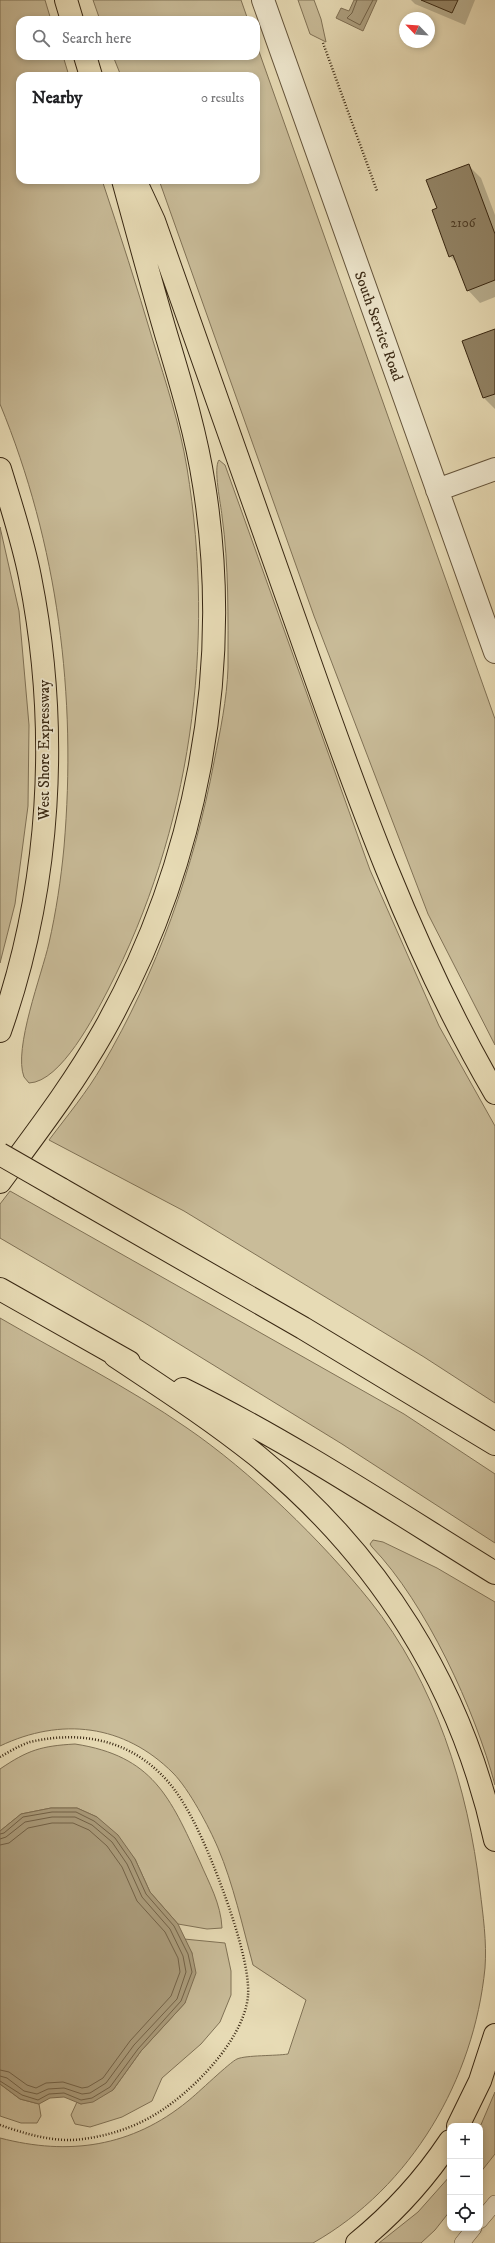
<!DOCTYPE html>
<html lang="en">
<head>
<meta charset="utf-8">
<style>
	:root { --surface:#fff; --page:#f2f2f2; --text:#202124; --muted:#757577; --line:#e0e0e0 }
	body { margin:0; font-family:"IM FELL DW Pica",serif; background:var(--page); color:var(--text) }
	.controls { position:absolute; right:12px; bottom:12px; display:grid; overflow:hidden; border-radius:8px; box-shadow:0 2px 6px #0003 }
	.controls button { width:36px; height:36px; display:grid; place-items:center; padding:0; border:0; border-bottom:1px solid var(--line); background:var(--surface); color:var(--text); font:20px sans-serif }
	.compass { position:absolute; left:399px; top:12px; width:36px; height:36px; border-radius:50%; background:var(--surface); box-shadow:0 2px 6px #0003; rotate:295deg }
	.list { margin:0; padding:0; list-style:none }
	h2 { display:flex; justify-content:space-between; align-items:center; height:52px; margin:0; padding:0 16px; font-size:17px }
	h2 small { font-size:13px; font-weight:400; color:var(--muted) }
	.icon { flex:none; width:22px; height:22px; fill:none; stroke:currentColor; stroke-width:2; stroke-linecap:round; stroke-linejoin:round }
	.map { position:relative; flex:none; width:495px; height:2243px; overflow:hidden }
	.search { position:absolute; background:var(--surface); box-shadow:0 2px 6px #0003; left:16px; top:16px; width:244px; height:44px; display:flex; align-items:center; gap:10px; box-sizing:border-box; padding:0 14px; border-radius:12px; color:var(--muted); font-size:15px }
	.panel { position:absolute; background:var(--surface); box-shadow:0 2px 6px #0003; left:16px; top:72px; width:244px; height:112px; border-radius:12px }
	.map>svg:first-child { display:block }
	.green { fill:#c9bc99; stroke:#807256 }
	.water { fill:#ac9e7e; stroke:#7e6e53 }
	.shadow { fill:#0003 }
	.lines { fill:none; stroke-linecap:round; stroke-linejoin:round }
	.shore { stroke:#726248; stroke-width:1 }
	.building { fill:#938567; stroke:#382712 }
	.lane-casing { stroke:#64543b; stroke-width:16 }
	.street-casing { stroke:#64543b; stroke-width:24 }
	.highway-casing { stroke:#382712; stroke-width:24 }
	.path { stroke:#382712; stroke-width:2.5; stroke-dasharray:1 2; stroke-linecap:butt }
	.lane { stroke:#efe8cf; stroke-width:15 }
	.street { stroke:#efe8cf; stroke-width:22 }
	.highway { stroke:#e7dbb5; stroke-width:22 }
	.highway-bridge-casing { stroke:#382712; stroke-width:24; stroke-linecap:butt }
	.highway-bridge { stroke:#e7dbb5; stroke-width:22 }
	.labels { text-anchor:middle; stroke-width:3.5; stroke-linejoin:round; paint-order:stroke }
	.number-label { font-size:13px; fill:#4f3e27 }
	.street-label { font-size:15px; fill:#382712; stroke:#efe8cf }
</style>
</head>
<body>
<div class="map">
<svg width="495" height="2243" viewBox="0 0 495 2243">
	<rect width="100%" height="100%" fill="#e7dbb5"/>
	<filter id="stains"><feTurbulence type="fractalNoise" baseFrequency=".005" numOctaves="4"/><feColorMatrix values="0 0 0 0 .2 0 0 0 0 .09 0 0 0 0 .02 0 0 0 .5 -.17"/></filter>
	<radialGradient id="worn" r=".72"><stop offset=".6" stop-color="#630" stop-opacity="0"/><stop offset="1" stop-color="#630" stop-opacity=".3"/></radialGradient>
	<!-- green -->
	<path class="green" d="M0,0H45L51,20H20V56H63L69,76H20V180H102C120,234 137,287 153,341C166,383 180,425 187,468C216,645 191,829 108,990C95,1015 61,1082 29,1083L24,1077C13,1049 42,974 49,943C56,912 61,879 64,847C77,696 58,545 0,404Z
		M93,0H241L248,20H100Z
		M298,0H314L321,19L326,42L310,34Z
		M256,43L495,719V1045L428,914L314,616L159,180H256V76H121L113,56H256Z
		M219,460L225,465L370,870L439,1026L495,1126V1403L424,1357L184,1211L49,1140C67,1116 87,1092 102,1066C157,972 194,868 214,762C220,732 227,699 228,668C228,618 229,566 222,516C221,505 213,468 219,460Z
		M0,527L19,611L29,725L28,806L15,904L0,963Z
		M10,1191L404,1414L495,1474V1543L342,1444L145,1323L0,1238V1204Z
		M0,1318C62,1354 128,1387 187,1428C250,1471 322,1541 370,1601C435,1682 468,1788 480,1890C483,1915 487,1942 485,1968C474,2079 412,2187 313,2243H0V2138C69,2156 132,2147 188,2101C197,2094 230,2062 237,2059C246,2055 276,2056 288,2054L306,2000L253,1965C243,1928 233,1883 218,1848C209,1827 189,1789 173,1773C124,1724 61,1717 0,1746Z
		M373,1540L383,1542L437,1568L495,1602V1785C475,1710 426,1603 372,1547L370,1544Z
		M75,1744C153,1756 170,1797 200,1862C209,1883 221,1904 222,1928L207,1929L178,1924L150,1892L135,1859L97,1817L77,1808H51L21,1814L0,1831V1769C28,1750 41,1746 75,1744Z
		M184,1939L225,1943L231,1971V1995L220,2022L201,2044L162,2078L152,2101L122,2117L90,2127L75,2124L71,2115L77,2102L81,2104L113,2090L141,2051L185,2003L192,1953Z
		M0,2084L20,2099L39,2104L41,2116L37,2123H21L0,2116Z
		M495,2092V2154L480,2173V2127Z
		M450,2176V2211L435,2230L421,2243H379L418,2212Z"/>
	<!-- water -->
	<path class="water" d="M354,0H377L363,31L336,18L341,8L349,11Z
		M51,1808H77L97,1817L118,1835L135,1859L150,1892L178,1924L192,1953L196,1973L185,2003L141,2051L113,2090L93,2102L81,2104L64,2097L50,2098L39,2104L20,2099L0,2084V1831L21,1814Z"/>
	<!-- shadow -->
	<path class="shadow" d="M411,0H475L465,25L415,4Z
		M468,165L481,178L495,215V297L480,303L468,290L457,264L450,256Z
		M495,330V409L484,398Z"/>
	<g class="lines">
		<!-- shore -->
		<path class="shore" d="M357,0L352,13L347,18L360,25L373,0
			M0,1834L4,1833L23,1817L52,1812H76L94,1821L115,1838L131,1861L146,1894L174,1926L188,1954L192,1972L181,2001L138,2049L110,2087L92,2098L81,2100L64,2093L49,2094L38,2100L22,2095L0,2081
			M0,1839L6,1837L25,1822L52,1817H75L92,1825L112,1842L127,1864L142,1897L170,1929L183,1956L186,1972L177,1999L134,2045L106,2083L90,2093L82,2094L64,2088L48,2089L37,2094L24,2091L7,2078L0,2076
			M0,1845L9,1843L28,1828L52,1823H73L89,1830L107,1846L122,1867L137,1901L165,1932L178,1958L180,1972L171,1996L130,2041L103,2078L88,2087L82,2088L63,2082L46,2083L36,2088L27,2085L9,2072L0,2070"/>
	</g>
	<!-- building -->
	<path class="building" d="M421,0H458L452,13Z
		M469,164L495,234V280L467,291L453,255L449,257L432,210L437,208L426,180Z
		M495,329V394L483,398L462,341Z"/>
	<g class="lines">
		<!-- lane casing -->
		<g class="lane-casing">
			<path id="lane" d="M480,2221L495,2203
				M462,2243L474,2228"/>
		</g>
		<!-- street casing -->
		<g class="street-casing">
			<path id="street" d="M263,0L495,652
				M437,490L495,469"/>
		</g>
		<!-- highway casing -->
		<g class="highway-casing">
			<path id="highway" d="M66,0L72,20
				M85,56L91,76
				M135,180L154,221C203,359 251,496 300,634C355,791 411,949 495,1093
				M0,469C11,505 23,541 30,577C60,728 51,886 0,1031
				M0,1182C36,1133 73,1085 103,1032C196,868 234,672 204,485C196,433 181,384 166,334C151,283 137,231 123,180
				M61,1189L303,1328L495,1444
				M0,1289L129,1362
				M115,1356C163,1388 211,1419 256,1455C379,1555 461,1685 495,1840
				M183,1389C291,1442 393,1510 495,1573
				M458,2126L480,2081L495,2035
				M357,2243C394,2213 424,2180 450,2141"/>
		</g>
		<!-- path -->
		<path class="path" d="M323,43L377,191
			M0,1757C9,1752 20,1745 30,1742C86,1729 138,1742 174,1789C195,1817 213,1863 225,1896C234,1921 250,1969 248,1996C244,2041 188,2097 149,2118C129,2129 106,2136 83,2139C55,2143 26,2134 0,2125"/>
		<!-- lane -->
		<use href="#lane" class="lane"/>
		<!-- street -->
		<use href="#street" class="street"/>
		<!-- highway -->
		<use href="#highway" class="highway"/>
		<!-- highway-bridge casing -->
		<g class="highway-bridge-casing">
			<path id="highway-bridge" d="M0,1154L61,1189"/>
		</g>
		<!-- highway-bridge -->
		<use href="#highway-bridge" class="highway-bridge"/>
	</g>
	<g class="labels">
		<!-- number labels -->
		<g class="number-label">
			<text x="463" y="227">2106</text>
		</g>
		<!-- street labels -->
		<g class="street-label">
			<text transform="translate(379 326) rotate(70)" y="5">South Service Road</text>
			<text transform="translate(44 750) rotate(-90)" y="5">West Shore Expressway</text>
		</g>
	</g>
	<rect width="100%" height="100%" filter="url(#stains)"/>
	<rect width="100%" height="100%" fill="url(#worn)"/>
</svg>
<div class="controls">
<button>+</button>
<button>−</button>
<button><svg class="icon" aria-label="locate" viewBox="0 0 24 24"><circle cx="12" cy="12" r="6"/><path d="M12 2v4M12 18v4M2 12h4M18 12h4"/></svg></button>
</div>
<svg class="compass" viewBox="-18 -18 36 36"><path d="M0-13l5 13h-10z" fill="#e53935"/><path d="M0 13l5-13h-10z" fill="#757577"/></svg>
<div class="search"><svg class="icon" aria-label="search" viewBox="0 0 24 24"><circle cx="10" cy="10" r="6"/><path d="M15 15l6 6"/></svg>Search here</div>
<section class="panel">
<h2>Nearby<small>0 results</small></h2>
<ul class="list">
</ul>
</section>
</div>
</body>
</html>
